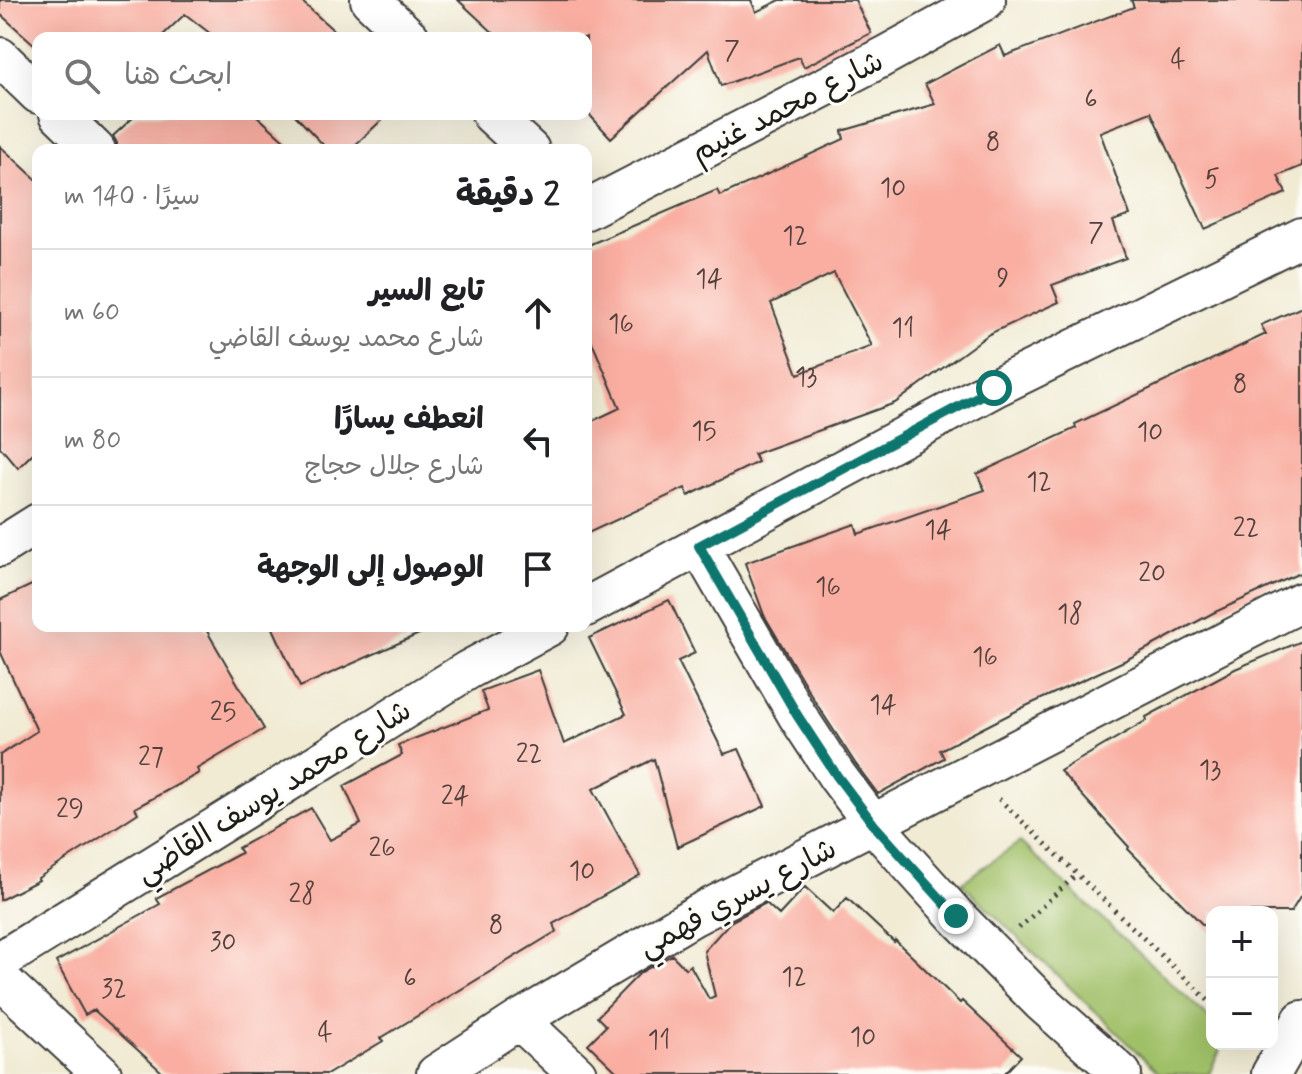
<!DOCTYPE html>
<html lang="ar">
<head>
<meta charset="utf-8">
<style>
	:root { --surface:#fff; --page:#f2f2f2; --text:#202124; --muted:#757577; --line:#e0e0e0 }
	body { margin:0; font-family:Mynerve,"Playpen Sans Arabic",sans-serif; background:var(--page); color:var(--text); direction:rtl }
	.controls { position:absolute; right:24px; bottom:24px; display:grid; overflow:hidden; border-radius:16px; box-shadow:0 8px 32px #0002 }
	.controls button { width:72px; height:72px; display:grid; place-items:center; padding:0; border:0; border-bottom:2px solid var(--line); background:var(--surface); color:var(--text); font:40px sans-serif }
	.stop { position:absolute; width:24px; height:24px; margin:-18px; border:6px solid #0f766e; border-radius:50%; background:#fff }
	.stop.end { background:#0f766e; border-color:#fff; box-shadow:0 2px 8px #0008 }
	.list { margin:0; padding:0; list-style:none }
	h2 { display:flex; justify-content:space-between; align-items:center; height:104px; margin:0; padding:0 32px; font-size:34px }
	h2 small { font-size:26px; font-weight:400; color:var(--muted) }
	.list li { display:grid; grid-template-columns:52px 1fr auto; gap:24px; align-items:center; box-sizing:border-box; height:128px; padding:0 32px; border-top:2px solid var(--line) }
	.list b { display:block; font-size:30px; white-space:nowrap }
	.list p { margin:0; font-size:26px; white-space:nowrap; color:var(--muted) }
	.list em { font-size:26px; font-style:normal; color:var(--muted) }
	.icon { flex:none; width:44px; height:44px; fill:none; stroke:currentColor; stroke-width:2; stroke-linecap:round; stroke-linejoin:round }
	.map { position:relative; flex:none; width:1302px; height:1074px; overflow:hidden; direction:ltr }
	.search { position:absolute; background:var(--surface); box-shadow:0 8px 32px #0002; left:32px; top:32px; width:560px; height:88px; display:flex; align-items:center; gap:20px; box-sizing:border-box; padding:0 28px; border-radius:16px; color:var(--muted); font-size:30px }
	.panel { position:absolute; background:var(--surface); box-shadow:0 8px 32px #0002; left:32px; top:144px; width:560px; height:488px; border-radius:16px; direction:rtl }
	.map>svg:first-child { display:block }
	.green { fill:#a0c068; stroke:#5e6e42; stroke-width:2 }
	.building { fill:#f9aea1; fill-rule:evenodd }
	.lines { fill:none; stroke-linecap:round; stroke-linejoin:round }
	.minor-casing { stroke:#3c3b38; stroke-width:42 }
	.path { stroke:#3c3b38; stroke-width:5; stroke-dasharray:2 6; stroke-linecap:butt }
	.minor { stroke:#fff; stroke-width:38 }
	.route { stroke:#0f766e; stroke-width:10 }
	.labels { text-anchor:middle; stroke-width:6; stroke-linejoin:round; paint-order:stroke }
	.number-label { font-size:26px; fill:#53403d }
	.street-label { font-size:30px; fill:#1c1c1c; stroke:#fdfcf7 }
</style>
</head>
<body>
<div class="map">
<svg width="1302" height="1074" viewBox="0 0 1302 1074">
	<rect width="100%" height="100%" fill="#fdfcf7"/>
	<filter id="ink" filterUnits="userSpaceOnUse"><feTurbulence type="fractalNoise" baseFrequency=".0125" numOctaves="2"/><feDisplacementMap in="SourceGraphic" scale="16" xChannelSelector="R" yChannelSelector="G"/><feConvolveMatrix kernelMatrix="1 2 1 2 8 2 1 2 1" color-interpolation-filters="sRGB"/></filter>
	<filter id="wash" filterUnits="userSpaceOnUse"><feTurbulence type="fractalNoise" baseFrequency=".006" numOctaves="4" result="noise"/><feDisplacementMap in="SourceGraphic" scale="32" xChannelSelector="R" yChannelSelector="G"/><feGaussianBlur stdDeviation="1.8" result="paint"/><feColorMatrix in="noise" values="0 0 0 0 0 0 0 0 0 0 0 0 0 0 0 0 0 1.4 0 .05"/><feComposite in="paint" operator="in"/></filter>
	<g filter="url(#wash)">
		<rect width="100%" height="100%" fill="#f1ebd4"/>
		<!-- green -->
		<path class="green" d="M1020,842L1212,1021V1044H1223L1209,1074H1160L961,883Z"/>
		<g id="blocks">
			<!-- building -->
			<path class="building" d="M0,0H300L342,38H216L185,14L160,38H38L36,46L0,14Z
				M458,0H751L756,12L780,0H855L871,33L804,67L799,57L721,86L708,50L611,138L586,111V38H499Z
				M1131,0H1302V166L1278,176L1286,193L1205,229L1151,112L1100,132L1130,215L1113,221L1126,258L1052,285L1059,302L989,334L895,403L754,454L758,462L688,496L685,488L586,534V424L620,408L586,328V246L717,190L720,196L844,139L842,131L935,104L925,84L1000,45L1005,56L1134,7ZM834,273L872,346L798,374L771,303Z
				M137,114H255L295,150H117V143L113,136Z
				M294,114H388L350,150H328Z
				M0,146L38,181V448L18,468L0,447Z
				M1302,307V572L1213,613L1126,660L1026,706L940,750L944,758L878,794L855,763L816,703L764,615L745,563L855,524L858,534L985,490L977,474L1076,428L1075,424L1266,334L1261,325Z
				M38,582V626H204L264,729L197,769L199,773L135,808L138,813L38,878L39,880L0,900V755L37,731L0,651V600Z
				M669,600L695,653L678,661L724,754L739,749L765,806L677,847L654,759L593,789L640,875L553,924L557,931L381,1038L383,1041L328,1074H164L94,1010L85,1015L56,962L160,904L156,898L241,853L238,848L311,808L330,840L361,824L344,786L402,755L398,745L488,710L481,691L538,670L564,744L626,714L589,638Z
				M272,626H437L300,687Z
				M1302,641V894L1291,912H1212V934L1128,849L1129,847L1060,771L1147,720L1146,717L1235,669Z
				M805,887L833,913L847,898L894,942L895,940L960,1003L962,1001L1021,1056L1004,1074H619L588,1044L606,1026L597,1017L640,973L672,955L686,969L690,965L709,999L715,996L704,951L730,922L766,903L779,915Z"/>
		</g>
	</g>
	<g filter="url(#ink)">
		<use href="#blocks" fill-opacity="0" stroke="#3c3b38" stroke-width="2"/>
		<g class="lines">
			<!-- minor casing -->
			<g class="minor-casing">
				<path id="minor" d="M370,0L410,38
					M0,57L38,94
					M59,114L96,150
					M491,114L530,150
					M586,210L879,59L986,0
					M699,546L797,715L837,776L874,825L956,916L1041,1002L1122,1074
					M0,547L38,523
					M586,607L994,388L1302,237
					M0,961L468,670L550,626
					M0,979L102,1074
					M519,1020L577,1074
					M436,1074L519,1020L694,916L1302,602
					M1271,1074L1302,1020"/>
			</g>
			<!-- path -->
			<path class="path" d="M999,799L1212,1004
				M1019,928L1077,874"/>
			<!-- minor -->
			<use href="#minor" class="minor"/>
		</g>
	</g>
	<g class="lines" filter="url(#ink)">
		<!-- route -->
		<path class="route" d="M956,916L874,825L837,776L797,715L699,546L994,388"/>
	</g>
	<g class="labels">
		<!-- number labels -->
		<g class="number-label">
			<text x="732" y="59">7</text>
			<text x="1178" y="68">4</text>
			<text x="1091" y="107">6</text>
			<text x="993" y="150">8</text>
			<text x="1212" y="187">5</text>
			<text x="893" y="196">10</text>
			<text x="1096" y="241">7</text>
			<text x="795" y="244">12</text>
			<text x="1003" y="286">9</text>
			<text x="709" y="287">14</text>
			<text x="621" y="332">16</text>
			<text x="903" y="336">11</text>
			<text x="806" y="385">13</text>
			<text x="1240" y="392">8</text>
			<text x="704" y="439">15</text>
			<text x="1150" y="440">10</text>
			<text x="1039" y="490">12</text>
			<text x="1246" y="536">22</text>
			<text x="938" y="538">14</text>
			<text x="1152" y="581">20</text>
			<text x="828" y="595">16</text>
			<text x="1070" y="622">18</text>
			<text x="985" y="665">16</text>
			<text x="883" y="713">14</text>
			<text x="223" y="720">25</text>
			<text x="529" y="762">22</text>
			<text x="151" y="765">27</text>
			<text x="1210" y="778">13</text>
			<text x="455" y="804">24</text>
			<text x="70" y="817">29</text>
			<text x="382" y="856">26</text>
			<text x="582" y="879">10</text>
			<text x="302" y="902">28</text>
			<text x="496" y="933">8</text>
			<text x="223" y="950">30</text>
			<text x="794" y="985">12</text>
			<text x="410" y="986">6</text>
			<text x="114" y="997">32</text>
			<text x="325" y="1041">4</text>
			<text x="863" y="1045">10</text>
			<text x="659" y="1048">11</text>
		</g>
		<!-- street labels -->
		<g class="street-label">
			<text transform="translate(787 106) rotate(-27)" y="10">شارع محمد غنيم</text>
			<text transform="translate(273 791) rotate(-32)" y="10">شارع محمد يوسف القاضي</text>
			<text transform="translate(737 897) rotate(-28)" y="10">شارع يسري فهمي</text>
		</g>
	</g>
</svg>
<div class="controls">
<button>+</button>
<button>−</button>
</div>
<div class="stop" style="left:994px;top:388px"></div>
<div class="stop end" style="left:956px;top:916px"></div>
<div class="search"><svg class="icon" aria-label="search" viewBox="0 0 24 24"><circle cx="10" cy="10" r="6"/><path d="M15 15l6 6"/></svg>ابحث هنا</div>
<section class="panel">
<h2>2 دقيقة<small>سيرًا · 140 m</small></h2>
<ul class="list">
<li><svg class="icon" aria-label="ahead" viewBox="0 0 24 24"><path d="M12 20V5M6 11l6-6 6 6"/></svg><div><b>تابع السير</b><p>شارع محمد يوسف القاضي</p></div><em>60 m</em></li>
<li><svg class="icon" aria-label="left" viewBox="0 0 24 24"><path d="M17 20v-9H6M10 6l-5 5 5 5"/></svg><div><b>انعطف يسارًا</b><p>شارع جلال حجاج</p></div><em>80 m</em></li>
<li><svg class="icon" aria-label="arrive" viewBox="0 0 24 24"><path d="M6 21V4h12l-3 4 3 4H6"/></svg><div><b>الوصول إلى الوجهة</b></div></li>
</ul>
</section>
</div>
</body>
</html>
